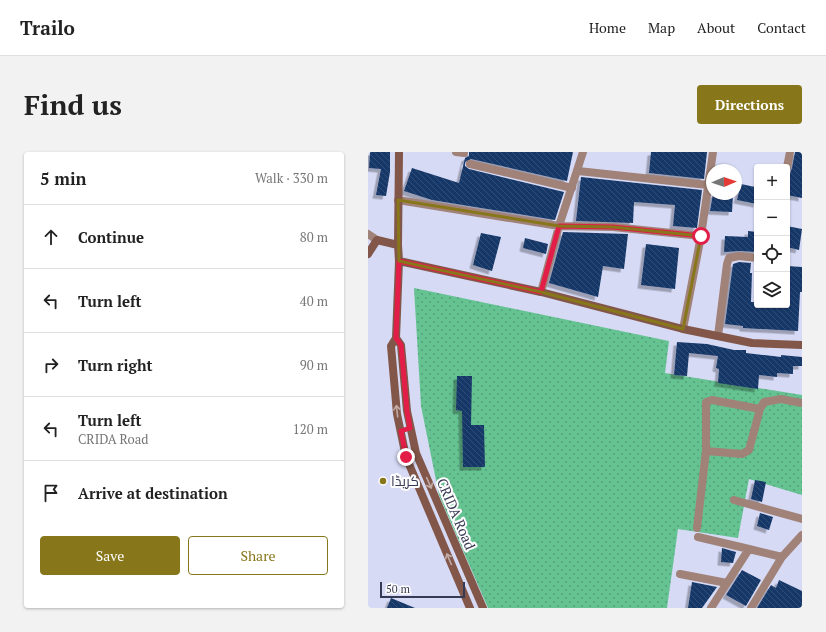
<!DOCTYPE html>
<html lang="en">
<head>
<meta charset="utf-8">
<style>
	:root { --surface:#fff; --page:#f2f2f2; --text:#222; --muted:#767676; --line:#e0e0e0; --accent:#87771a }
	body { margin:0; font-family:"PT Serif",Cairo,serif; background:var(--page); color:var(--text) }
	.controls { position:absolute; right:12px; top:12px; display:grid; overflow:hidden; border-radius:4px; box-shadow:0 1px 3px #0004 }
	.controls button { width:36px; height:36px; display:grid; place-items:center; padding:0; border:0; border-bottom:1px solid var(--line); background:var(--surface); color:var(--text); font:20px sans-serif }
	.compass { position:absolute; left:338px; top:12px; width:36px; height:36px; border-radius:50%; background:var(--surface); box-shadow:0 1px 3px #0004; rotate:88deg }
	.scale { position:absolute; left:12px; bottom:10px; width:85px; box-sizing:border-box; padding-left:4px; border:2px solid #373a54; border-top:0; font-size:11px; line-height:14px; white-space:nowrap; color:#373a54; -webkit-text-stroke:3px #fdfdfd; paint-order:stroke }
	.stop { position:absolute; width:12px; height:12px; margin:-9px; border:3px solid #e11d48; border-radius:50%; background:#fff }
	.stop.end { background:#e11d48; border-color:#fff; box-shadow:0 1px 4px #0008 }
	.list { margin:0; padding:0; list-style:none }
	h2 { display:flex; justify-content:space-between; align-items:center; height:52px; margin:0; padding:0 16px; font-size:17px }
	h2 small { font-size:13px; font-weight:400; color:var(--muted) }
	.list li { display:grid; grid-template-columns:26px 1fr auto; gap:12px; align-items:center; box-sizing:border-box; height:64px; padding:0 16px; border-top:1px solid var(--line) }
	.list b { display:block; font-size:15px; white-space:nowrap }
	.list p { margin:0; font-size:13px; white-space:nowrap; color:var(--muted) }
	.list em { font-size:13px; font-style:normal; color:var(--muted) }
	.actions { display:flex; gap:8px; padding:12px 16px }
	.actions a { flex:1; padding:9px 0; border:1px solid var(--accent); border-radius:4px; text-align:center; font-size:14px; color:var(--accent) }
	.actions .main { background:var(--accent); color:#fff }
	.icon { flex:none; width:22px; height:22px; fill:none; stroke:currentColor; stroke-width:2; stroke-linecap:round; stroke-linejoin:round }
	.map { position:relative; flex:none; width:434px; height:456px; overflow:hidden; border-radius:4px }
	header { display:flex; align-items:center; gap:24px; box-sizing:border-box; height:56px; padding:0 20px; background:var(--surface); border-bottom:1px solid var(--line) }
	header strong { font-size:19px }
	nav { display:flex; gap:22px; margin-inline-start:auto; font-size:14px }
	.intro { display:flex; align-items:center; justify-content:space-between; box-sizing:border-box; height:96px; padding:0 24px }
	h1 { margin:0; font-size:28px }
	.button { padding:10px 18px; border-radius:4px; background:var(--accent); color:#fff; font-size:14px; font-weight:700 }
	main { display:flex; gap:24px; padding:0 24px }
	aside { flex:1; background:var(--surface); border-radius:4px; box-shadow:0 1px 3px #0004 }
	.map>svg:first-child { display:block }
	.grass { fill:url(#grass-dots) }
	.building { fill:url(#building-back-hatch); filter:url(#shadow) }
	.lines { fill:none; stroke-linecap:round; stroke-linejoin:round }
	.street { stroke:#a18278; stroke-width:8 }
	.secondary { stroke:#825749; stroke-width:8 }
	.oneway { stroke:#c0aaa3 }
	.route { stroke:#e11d48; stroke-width:5 }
	.marked { fill:none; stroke:#87771a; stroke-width:3; stroke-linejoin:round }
	.poi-dot { fill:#87771a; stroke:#fdfdfd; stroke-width:1.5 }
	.labels { text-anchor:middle; stroke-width:4; stroke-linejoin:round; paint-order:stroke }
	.poi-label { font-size:14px; fill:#373a54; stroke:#fdfdfd; text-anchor:start }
	.street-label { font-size:14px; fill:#373a54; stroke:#fdfdfd }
</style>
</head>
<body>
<header>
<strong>Trailo</strong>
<nav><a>Home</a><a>Map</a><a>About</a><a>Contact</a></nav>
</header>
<div class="intro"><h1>Find us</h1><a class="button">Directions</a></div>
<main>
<aside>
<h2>5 min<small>Walk · 330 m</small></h2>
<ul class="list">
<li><svg class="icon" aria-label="ahead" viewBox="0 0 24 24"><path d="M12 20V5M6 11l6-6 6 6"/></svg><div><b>Continue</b></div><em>80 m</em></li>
<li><svg class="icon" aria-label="left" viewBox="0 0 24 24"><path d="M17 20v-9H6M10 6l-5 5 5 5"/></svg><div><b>Turn left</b></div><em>40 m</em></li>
<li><svg class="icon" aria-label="right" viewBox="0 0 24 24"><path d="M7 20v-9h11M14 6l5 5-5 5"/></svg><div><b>Turn right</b></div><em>90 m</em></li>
<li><svg class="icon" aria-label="left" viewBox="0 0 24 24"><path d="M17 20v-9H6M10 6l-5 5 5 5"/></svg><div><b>Turn left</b><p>CRIDA Road</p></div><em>120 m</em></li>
<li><svg class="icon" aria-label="arrive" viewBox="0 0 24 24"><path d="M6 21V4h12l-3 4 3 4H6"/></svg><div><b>Arrive at destination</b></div></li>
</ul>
<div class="actions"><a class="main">Save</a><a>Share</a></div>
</aside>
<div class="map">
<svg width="434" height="456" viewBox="0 0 434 456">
	<defs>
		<pattern id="grass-dots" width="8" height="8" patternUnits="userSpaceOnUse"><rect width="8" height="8" fill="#65c291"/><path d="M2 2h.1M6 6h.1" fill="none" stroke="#549f79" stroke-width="1.8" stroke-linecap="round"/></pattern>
		<pattern id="building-back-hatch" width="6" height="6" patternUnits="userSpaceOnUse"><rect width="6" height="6" fill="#193867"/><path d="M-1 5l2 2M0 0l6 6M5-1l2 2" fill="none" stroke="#324d76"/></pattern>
		<filter id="shadow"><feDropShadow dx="-3.5" dy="3.5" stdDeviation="0" flood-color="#0004"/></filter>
	</defs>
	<rect width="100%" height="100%" fill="#d6daf5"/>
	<!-- grass -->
	<path class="grass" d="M46,136L301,189L297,221L434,243V343L381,327L370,386L310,377L299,456H120L71,343L53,254Z"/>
	<!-- building -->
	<path class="building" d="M2,0H22V20L18,44L8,43L13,17L1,16Z
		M101,0H205L199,29L103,7L97,10V14L101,17L196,40L187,68L64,48L36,39L44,16L91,31L97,6L101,4Z
		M283,0H339L336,27L281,21Z
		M427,0H434V46L419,43L421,22H422L424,16Z
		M213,25L334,38L329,76L305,74L307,53L280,51L266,50L265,71L208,69Z
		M373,32L387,35L386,40L389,41V52L369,48Z
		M345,42H365L364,60L342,59Z
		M419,74L434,77L431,98L419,95Z
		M380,79L389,80V100L372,99L356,100L357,84L380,85Z
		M195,80L260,82L256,117L235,114L230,145L181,131Z
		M113,81L133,85L124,119L105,113Z
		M157,86L180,92L178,102L155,96Z
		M278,92L311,96L307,137L273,133Z
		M371,110L383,111L382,121H384L383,150H389V153H419V114L434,115V140H432L430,179L375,176V174L357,172L365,112Z
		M309,190L339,192L366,198H378V201L413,205V203L434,205V214H425V222L409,221V225L391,223L390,237L350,231L351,217L348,216L350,204L321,201L319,224L306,223Z
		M89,224H104L103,273H116L117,315H95L94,259L88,258Z
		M387,328L398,330L394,350L383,347Z
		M392,361L405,365L401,378L389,374Z
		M354,396L368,400L365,411L353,410Z
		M374,418L393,428L378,454L358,443Z
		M411,428L434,439V456H389L403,433L408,436Z
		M324,430L349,435L334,456H320Z
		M23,446L47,456H19Z"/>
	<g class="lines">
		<!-- street -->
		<path class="street" d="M88,0L96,1
			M102,12L204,36
			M419,15L422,0
			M210,19L340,33
			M30,48L191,74L245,75L333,84
			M0,82L9,88
			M173,140L191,74L215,0
			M315,177L333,84L345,0
			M350,184L359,112L361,106L371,104L389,106
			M338,299L374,302L381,298L392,257L396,250L413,247L434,251
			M366,348L434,367
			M329,376L338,299V250L344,248L392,257
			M330,385L381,397
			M312,422L359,431
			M343,456L381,397L414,405
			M383,456L414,405L434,383"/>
		<!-- secondary -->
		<path class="secondary" d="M31,0L30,93L31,109L28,186L23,194L29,262L38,305L102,456
			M0,102L9,88L30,93
			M31,109L173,140L315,177L384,191L434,193
			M28,186L33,193L39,259L48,301L115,456"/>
	</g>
	<!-- one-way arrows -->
	<defs><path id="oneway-shaft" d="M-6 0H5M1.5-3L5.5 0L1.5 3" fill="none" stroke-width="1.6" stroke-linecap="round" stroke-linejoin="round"/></defs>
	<g class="oneway">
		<use href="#oneway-shaft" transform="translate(29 259) rotate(-97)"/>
		<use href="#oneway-shaft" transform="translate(61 331) rotate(67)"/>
		<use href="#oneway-shaft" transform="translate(81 407) rotate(-113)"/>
	</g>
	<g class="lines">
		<!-- route -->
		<path class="route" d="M38,305L33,279L42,276L39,259L33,193L28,186L31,109L173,140L191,74L245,75L333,84"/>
	</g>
	<!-- marked area -->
	<path class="marked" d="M30,48L191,74L245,75L333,84L315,177L173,140L31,109Z"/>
	<!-- markers -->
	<circle class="poi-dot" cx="15" cy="329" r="4"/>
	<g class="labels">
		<!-- poi labels -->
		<g class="poi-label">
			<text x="23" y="334">کریڈا</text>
		</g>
		<!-- street labels -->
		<g class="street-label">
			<text transform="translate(88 362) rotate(67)" y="5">CRIDA Road</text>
		</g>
	</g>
</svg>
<div class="controls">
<button>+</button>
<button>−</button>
<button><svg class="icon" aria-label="locate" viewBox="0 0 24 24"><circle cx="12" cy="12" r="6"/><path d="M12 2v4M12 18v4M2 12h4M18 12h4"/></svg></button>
<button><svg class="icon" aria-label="layers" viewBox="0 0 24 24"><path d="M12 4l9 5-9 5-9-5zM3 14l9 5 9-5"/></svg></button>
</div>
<svg class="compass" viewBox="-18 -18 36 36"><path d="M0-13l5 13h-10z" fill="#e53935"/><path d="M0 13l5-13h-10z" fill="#767676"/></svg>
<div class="scale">50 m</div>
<div class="stop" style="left:333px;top:84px"></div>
<div class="stop end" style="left:38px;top:305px"></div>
</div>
</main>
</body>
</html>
